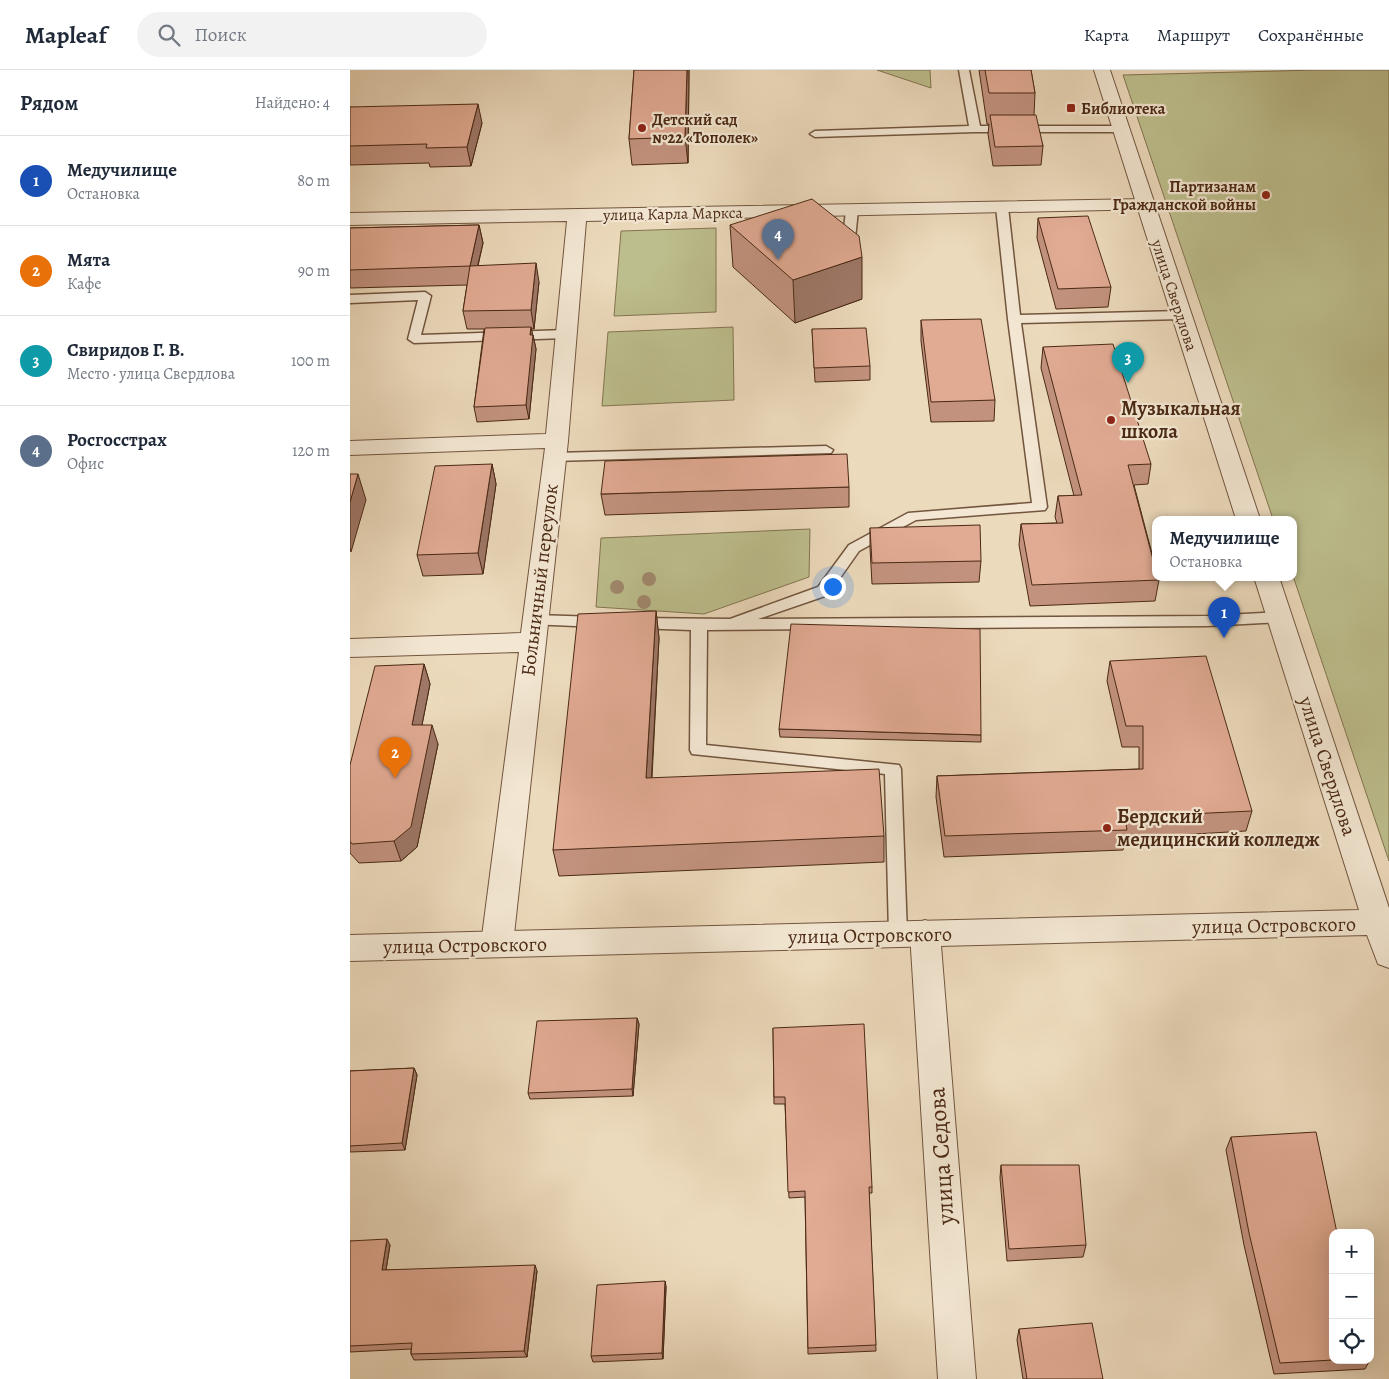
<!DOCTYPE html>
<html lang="ru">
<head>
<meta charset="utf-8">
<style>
	:root { --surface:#fff; --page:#f2f2f3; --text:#1f2937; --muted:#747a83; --line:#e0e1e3; --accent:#0f766e }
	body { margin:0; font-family:Alegreya,serif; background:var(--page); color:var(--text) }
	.controls { position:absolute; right:15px; bottom:15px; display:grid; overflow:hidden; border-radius:10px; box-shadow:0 5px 20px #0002 }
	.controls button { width:45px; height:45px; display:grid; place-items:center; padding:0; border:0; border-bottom:1px solid var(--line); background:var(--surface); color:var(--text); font:25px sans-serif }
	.you { position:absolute; left:482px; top:516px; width:18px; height:18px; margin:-12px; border:4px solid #fff; border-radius:50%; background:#1a73e8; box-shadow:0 0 0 8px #1a73e833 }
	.badge { display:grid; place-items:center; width:32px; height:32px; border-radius:50%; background:var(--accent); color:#fff; font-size:16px; font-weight:700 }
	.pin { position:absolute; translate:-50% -41px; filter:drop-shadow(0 1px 2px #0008) }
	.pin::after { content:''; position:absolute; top:26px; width:18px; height:15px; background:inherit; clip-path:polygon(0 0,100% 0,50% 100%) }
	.popup { position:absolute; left:802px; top:446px; width:145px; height:65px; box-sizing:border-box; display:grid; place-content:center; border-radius:10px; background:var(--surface); filter:drop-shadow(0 1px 4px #0005); font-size:16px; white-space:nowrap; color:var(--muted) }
	.popup b { font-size:19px; color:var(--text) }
	.popup::after { content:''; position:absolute; left:50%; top:100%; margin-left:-10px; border:10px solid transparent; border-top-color:var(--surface) }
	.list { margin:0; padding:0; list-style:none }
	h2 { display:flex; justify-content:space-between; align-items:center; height:65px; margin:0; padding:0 20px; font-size:21px }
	h2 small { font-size:16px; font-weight:400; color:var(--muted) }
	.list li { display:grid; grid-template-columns:32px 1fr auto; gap:15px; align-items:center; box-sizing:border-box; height:90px; padding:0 20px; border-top:1px solid var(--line) }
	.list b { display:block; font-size:19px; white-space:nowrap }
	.list p { margin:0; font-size:16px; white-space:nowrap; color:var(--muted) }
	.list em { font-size:16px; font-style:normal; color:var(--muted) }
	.icon { flex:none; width:28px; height:28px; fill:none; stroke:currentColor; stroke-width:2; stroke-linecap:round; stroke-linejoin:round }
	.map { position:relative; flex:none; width:1039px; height:1309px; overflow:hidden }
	header { display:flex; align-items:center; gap:30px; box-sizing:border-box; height:70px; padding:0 25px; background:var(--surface); border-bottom:1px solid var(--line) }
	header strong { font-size:24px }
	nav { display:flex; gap:28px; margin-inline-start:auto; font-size:18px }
	.search { width:350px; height:45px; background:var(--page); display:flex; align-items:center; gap:12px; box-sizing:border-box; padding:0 18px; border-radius:28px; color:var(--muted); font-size:19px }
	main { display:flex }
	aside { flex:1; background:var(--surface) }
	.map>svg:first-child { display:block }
	.green { fill:#bdbe8d; stroke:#847450 }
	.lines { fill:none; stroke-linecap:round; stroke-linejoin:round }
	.service-casing { stroke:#72553e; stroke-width:3 }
	.minor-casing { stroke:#72553e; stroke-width:2 }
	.tertiary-casing { stroke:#72553e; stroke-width:2 }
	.service { fill:#f3e7d3; fill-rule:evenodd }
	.minor { fill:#f3e7d3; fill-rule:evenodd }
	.tertiary { fill:#f3e7d3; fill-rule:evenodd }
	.tree { fill:#a0896d }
	.wall { fill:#c2927e; stroke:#4a2914 }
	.shaded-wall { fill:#9e7767; stroke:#4a2914 }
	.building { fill:#e1aa93; stroke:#4a2914 }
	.poi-dot { fill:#8f2418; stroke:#f3e7d3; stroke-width:2 }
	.labels { text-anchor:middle; stroke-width:4.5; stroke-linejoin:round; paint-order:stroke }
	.far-poi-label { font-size:16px; font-weight:bold; fill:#4a2914; stroke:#f3e7d3; text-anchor:start }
	.far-street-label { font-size:16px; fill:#4a2914; stroke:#f3e7d3 }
	.poi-label { font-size:20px; font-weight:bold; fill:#4a2914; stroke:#f3e7d3; text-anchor:start }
	.street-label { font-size:20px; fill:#4a2914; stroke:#f3e7d3 }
	.near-street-label { font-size:24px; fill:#4a2914; stroke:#f3e7d3 }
</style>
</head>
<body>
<header>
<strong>Mapleaf</strong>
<div class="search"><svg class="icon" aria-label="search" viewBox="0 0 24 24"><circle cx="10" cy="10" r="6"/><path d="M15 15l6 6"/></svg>Поиск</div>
<nav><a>Карта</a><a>Маршрут</a><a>Сохранённые</a></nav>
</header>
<main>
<aside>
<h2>Рядом<small>Найдено: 4</small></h2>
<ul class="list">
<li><span class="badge" style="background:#1a4fb4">1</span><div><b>Медучилище</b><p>Остановка</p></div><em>80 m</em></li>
<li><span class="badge" style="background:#e8710a">2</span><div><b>Мята</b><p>Кафе</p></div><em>90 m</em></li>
<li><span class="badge" style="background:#0f9aa8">3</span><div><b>Свиридов Г. В.</b><p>Место · улица Свердлова</p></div><em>100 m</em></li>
<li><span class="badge" style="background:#5c6f8a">4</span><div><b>Росгосстрах</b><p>Офис</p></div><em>120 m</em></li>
</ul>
</aside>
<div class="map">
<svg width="1039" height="1309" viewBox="0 0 1039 1309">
	<rect width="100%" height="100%" fill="#ecdabc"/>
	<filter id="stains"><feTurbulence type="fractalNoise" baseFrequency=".004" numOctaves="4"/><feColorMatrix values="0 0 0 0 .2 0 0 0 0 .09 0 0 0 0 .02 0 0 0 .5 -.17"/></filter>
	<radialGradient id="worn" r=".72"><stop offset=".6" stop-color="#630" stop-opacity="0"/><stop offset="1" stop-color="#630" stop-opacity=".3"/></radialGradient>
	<!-- green -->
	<path class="green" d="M527,0H580L581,18Z
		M967,0H1039V791L943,506V449H923L773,5Z
		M366,158V242L264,246L271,161Z
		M383,257L384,330L252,336L258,262Z
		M460,459L459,507L354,544L246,537L251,468Z"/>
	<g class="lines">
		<!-- service casing -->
		<g class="service-casing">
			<path id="service" d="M609,0H619L630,56H771L776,59L771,62H625L465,67L460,64L465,61L619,56Z
				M652,134L658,137L670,245L831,241L837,245L831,249L671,253L697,437L695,440L566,450L509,481L478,525L408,549L857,546L929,542L934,543L937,547L934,551L929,552L857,556L357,560L356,675L549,695L551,699L557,864L554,869L548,871L542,869L539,864L535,704L342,684L340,680L341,560L286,558L281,557L278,553L281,549L286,548L380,549L468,517L499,475L558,443L682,433L658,249L646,137Z
				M502,137L508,140L505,169L499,172L493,169L496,140Z
				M75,222L81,226L71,265L216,260L222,264L216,268L64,273L58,269L68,230L0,233V225Z
				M476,376L483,380L481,383L204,391L197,387L204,383Z
				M184,545L249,547L254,548L257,552L254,556L249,557L179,554L176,550L179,546Z"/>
		</g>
		<!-- minor casing -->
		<g class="minor-casing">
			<path id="minor" d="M796,129L803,131L806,135L803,139L236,151L218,371L163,874L158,883L147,887L136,883L131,874L169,582L0,587V569L171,563L195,378L0,385V371L196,364L217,151L0,155V143Z
				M575,850L586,854L590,863L626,1309H588L560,863L564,854Z"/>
		</g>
		<!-- tertiary casing -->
		<g class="tertiary-casing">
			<path id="tertiary" d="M744,0H760L910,449H886Z
				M904,507H929L1039,838V898L1028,894L1017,865L0,891V865L1009,840Z"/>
		</g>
		<!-- service -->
		<use href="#service" class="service"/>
		<!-- minor -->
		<use href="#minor" class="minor"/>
		<!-- tertiary -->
		<use href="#tertiary" class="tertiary"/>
	</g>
	<!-- trees -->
	<g class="tree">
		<circle cx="299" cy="509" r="7"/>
		<circle cx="267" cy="517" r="7"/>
		<circle cx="294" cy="532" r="7"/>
	</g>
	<!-- wall -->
	<path class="wall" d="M284,0H339L338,93L282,95L279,69Z
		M629,0H681L685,23L684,45L693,76L691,95L643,96L638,64L639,54H637Z
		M0,37L132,53L121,96L80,97L79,93L0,95Z
		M688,148L761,217L758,237L706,239L687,168Z
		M129,155L133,173L128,196L189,212L184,259H181L182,265H183L186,279L179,349L127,352L124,337L134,259H117L113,241L117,215L0,218V158Z
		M380,155L512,229L445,253L383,197Z
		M571,250L645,330L644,351L581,352L571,271Z
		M462,259L520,296V310L465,312Z
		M693,277L801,394L798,414L784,415L809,510L805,531L680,536L669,475L671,454L707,453L705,447L708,426H724L691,298Z
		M142,394L146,414L133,504L73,506L67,485Z
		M499,417V437L255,445L251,424Z
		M520,458L631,491L629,512L522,514L520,478Z
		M306,541L309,568L302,708L534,766V792L209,806L203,780Z
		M760,591L902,741L896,761L776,768L773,780L594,787L586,727L587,706L789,699V677H772L757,611Z
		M74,594L80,614L72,655L88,674L67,777L51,791L9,793L0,783V695Z
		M429,659L631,665V672L430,667Z
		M287,948L289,954L283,1026L180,1029L178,1023Z
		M423,958L522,1117V1123H519L526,1281L458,1284L455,1127L439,1128L435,1034H424Z
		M64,998L67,1005L55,1080L0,1082V1001Z
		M881,1067L983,1163V1290H1020L1015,1299L924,1304L894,1175L876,1080Z
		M651,1095L736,1175L733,1187L657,1191L650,1108Z
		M0,1171L40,1175L36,1200L187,1201L177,1287L64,1290L61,1284V1279L0,1282Z
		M315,1211L316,1217L313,1289L243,1292L241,1286Z
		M669,1259L753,1309H673L667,1270Z"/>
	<!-- shaded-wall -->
	<path class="shaded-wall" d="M337,0H339L338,93L335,67Z
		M128,34L132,53L121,96L117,77Z
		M129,155L133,173L123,215L120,196Z
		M512,187V229L445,253L443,210Z
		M186,193L189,212L184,259L181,240Z
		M181,257L186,279L179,349L176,335Z
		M142,394L146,414L133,504L128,483Z
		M8,404L16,430L1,482L0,477V432Z
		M306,541L309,568L300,734L296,708Z
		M74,594L80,614L68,675L62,655Z
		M82,655L88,674L67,777L51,791L44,771Z
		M287,948L289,954L283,1026L282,1019Z
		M64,998L67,1005L55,1080L52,1073Z
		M37,1169L40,1175L35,1206L32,1200Z
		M185,1195L187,1201L177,1287L174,1281Z
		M315,1211L316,1217L313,1289L312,1283Z"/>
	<!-- building -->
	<path class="building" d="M284,0H337L335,67L279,69Z
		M635,0H681L685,23H639Z
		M128,34L117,77L76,78L77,74L0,76V37Z
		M640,45H686L693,76L645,77Z
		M462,129L509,166L512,187L443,210L380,155Z
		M738,146L761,217L708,219L688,148Z
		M129,155L120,196L0,200V158Z
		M186,193L181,240L113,241L120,196Z
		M631,249L645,330L581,332L571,250Z
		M181,257L180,265H183L176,335L124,337L135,258Z
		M516,258L520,296L464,298L462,259Z
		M763,274L801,394L778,395L805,497V507H808L809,510L682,515L671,454L713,453L708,426L732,425L693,277Z
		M497,384L499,417L251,424L255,391Z
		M142,394L128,483L67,485L85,396Z
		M0,404H8L0,432Z
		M630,455L631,491L522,493L520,458Z
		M306,541L296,708L529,699L534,766L203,780L228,544Z
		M441,554L630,559L631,665L429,659Z
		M856,586L902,741L775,747L777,760L595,766L587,706L793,699V656H776L760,591Z
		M74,594L62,655H82L61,757L44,771L2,774L0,771V695L25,596Z
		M287,948L282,1019L178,1023L187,951Z
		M514,954L522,1117H519L526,1275L458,1278L455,1121L438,1122L435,1027H424L423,958Z
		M64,998L52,1073L0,1076V1001Z
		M966,1062L987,1163H983V1290L930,1293L899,1163L881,1067Z
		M651,1095H729L736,1175L659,1179Z
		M37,1169L32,1200L185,1195L174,1281L61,1284L62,1273L0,1276V1171Z
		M315,1211L312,1283L241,1286L247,1215Z
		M742,1253L753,1309H677L669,1259Z"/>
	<!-- markers -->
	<g class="poi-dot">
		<rect x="716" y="33" width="10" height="10" rx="2.5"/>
		<circle cx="292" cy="58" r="5"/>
		<circle cx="916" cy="125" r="5"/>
		<circle cx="761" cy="350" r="5"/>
		<circle cx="757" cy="758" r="5"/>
	</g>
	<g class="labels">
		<!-- far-poi labels -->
		<g class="far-poi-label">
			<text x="731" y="44">Библиотека</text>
			<text x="302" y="55">Детский сад<tspan x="302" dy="18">№22 «Тополек»</tspan></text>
			<text x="906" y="122" text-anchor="end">Партизанам<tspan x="906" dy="18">Гражданской войны</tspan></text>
		</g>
		<!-- far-street labels -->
		<g class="far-street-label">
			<text transform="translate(323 143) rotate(-1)" y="6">улица Карла Маркса</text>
			<text transform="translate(825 225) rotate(72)" y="6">улица Свердлова</text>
		</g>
		<!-- poi labels -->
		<g class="poi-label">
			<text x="771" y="345">Музыкальная<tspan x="771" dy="23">школа</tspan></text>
			<text x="767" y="753">Бердский<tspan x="767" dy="23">медицинский колледж</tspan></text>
		</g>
		<!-- street labels -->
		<g class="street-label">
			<text transform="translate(189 510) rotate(-83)" y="7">Больничный переулок</text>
			<text transform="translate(978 696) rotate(72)" y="7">улица Свердлова</text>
			<text transform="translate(924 855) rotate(-1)" y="7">улица Островского</text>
			<text transform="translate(520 865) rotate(-1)" y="7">улица Островского</text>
			<text transform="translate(115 875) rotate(-1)" y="7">улица Островского</text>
		</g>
		<!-- near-street labels -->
		<g class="near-street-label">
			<text transform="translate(591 1086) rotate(-94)" y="8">улица Седова</text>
		</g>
	</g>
	<rect width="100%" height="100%" filter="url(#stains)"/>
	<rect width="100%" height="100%" fill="url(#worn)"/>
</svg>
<div class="controls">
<button>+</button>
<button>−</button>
<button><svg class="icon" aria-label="locate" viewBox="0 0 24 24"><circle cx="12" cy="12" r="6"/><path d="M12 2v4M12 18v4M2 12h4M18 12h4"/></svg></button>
</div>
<div class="you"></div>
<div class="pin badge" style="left:874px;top:568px;background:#1a4fb4">1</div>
<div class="popup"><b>Медучилище</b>Остановка</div>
<div class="pin badge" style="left:45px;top:708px;background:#e8710a">2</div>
<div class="pin badge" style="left:778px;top:313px;background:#0f9aa8">3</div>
<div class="pin badge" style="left:428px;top:190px;background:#5c6f8a">4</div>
</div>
</main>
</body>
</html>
